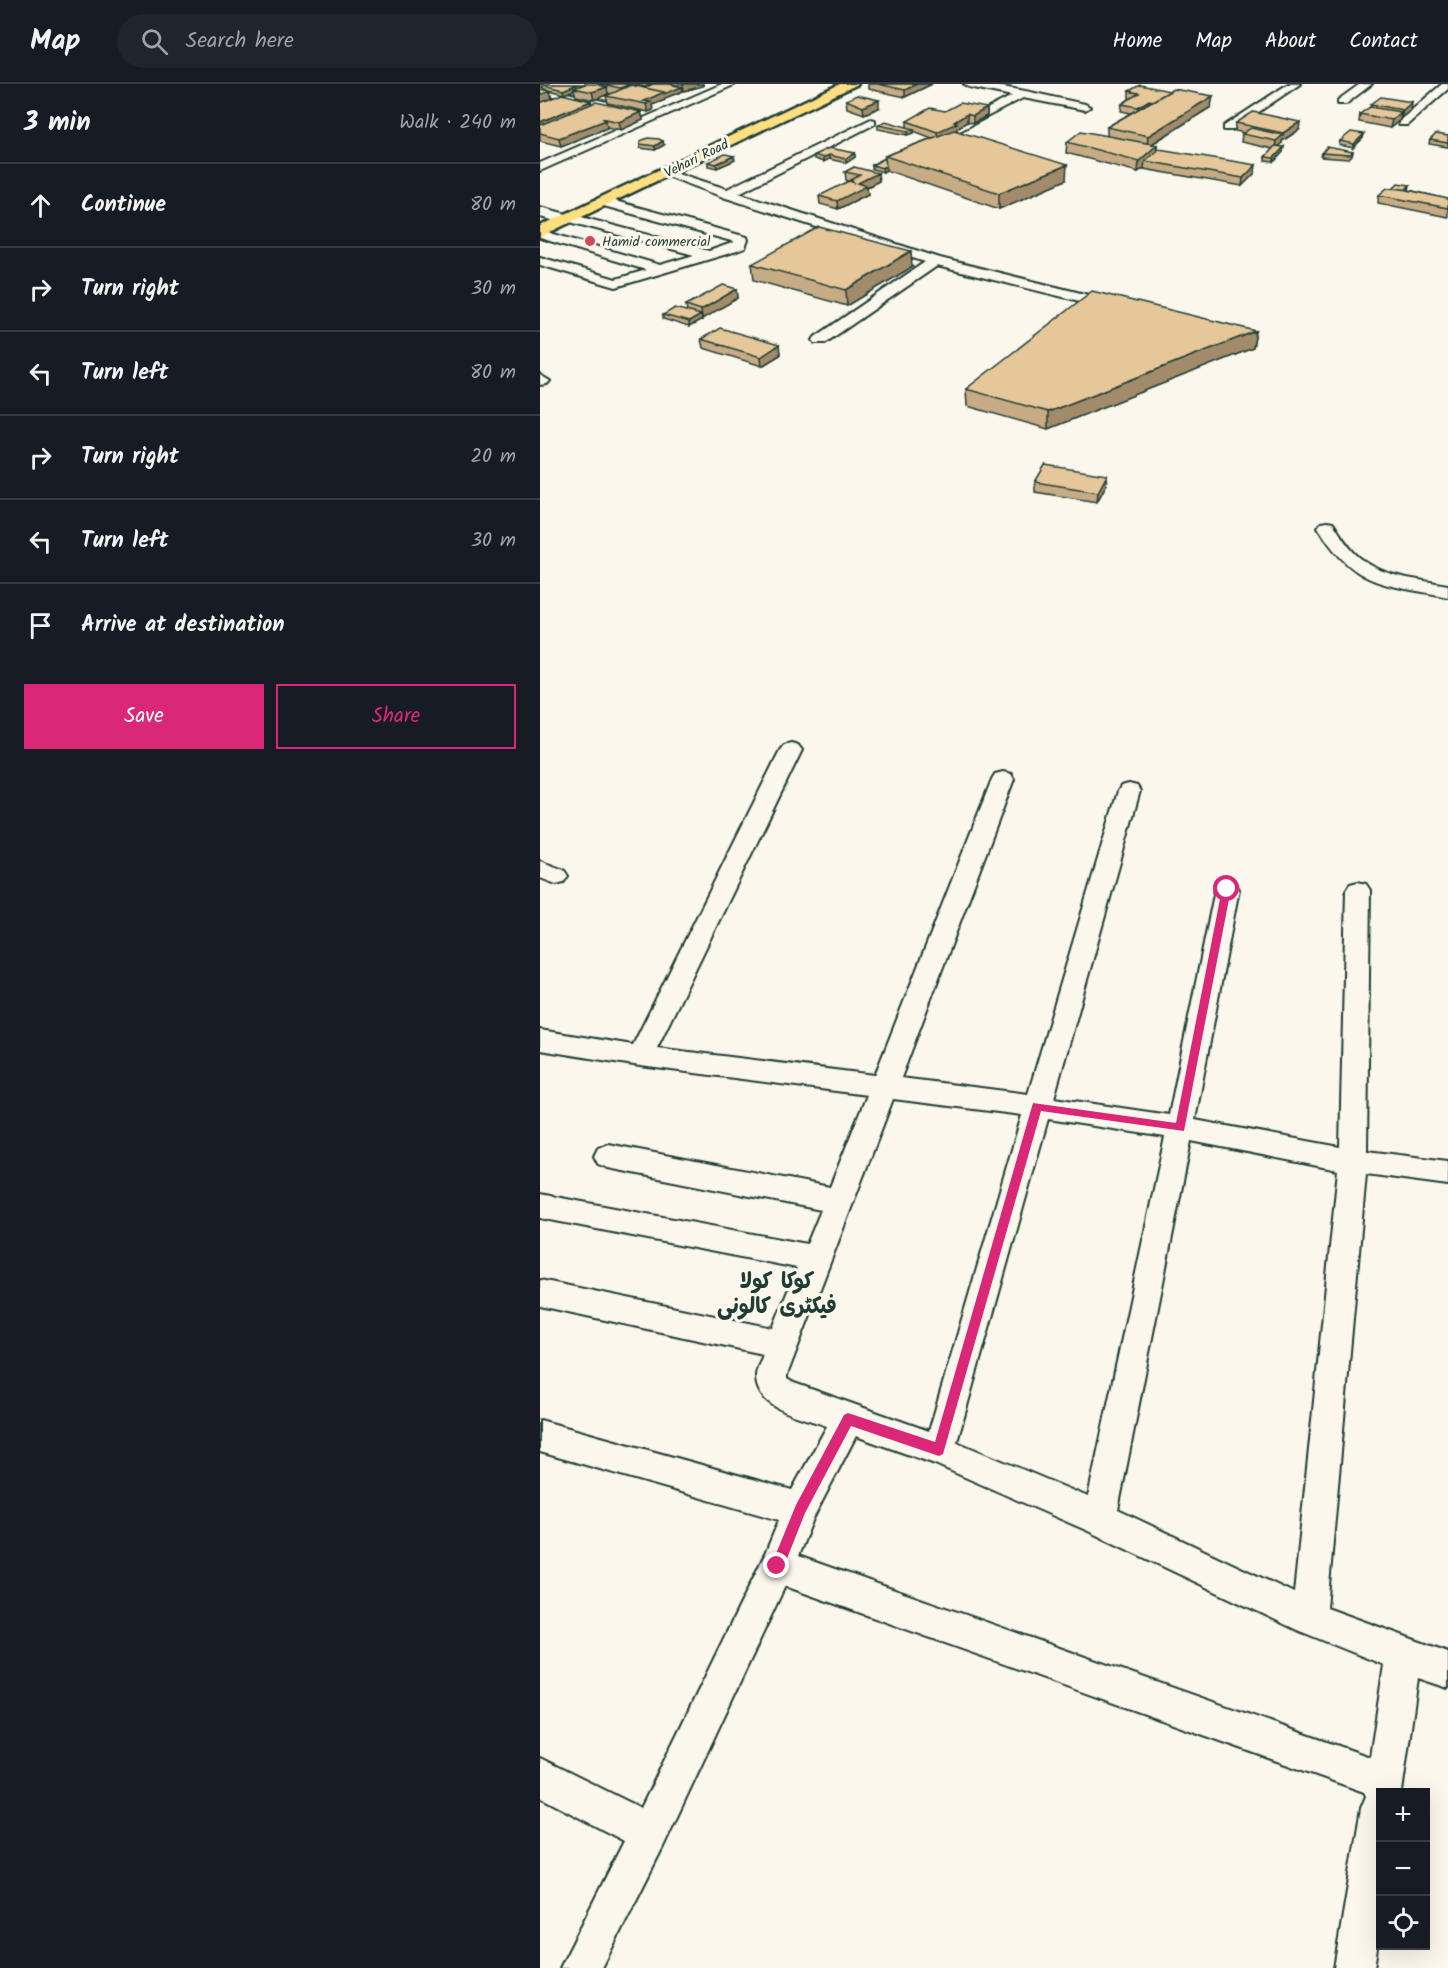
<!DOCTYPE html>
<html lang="en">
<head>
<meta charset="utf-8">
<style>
	:root { --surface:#171b24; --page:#20242c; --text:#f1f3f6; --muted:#9ea1a6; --line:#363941; --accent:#db2777 }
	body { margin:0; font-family:Kalam,"Playpen Sans Arabic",sans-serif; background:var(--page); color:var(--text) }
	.controls { position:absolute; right:18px; bottom:18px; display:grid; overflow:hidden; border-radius:0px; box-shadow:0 6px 24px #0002 }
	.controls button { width:54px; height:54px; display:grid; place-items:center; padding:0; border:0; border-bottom:2px solid var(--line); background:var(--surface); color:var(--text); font:30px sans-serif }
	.stop { position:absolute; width:18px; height:18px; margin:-14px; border:4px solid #db2777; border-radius:50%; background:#fff }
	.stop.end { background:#db2777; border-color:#fff; box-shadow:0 2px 6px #0008 }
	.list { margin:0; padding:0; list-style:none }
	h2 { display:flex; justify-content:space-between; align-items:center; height:78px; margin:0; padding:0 24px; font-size:26px }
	h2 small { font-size:20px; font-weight:400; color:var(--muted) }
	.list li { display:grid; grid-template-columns:39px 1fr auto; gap:18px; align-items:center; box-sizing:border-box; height:84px; padding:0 24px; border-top:2px solid var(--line) }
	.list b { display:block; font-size:22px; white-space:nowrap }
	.list em { font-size:20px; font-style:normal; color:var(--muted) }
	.actions { display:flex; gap:12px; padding:18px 24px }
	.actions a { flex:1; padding:14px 0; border:2px solid var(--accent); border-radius:0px; text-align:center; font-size:21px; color:var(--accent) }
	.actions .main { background:var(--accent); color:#fff }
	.icon { flex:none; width:33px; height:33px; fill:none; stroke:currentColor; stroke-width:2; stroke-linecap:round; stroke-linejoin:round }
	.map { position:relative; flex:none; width:908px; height:1884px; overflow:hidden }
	header { display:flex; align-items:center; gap:36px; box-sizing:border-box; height:84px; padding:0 30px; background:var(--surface); border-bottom:2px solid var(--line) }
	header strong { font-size:28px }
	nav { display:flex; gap:33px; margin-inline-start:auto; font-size:21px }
	.search { width:420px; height:54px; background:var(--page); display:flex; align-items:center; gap:15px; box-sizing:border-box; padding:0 21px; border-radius:33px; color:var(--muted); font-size:22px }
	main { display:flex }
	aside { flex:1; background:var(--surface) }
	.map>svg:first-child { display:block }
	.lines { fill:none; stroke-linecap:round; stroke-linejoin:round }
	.minor-casing { stroke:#1f3d34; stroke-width:4 }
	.tertiary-casing { stroke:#1f3d34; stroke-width:4 }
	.primary-casing { stroke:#1f3d34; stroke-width:5 }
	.minor { fill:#fbf7ec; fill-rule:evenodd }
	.tertiary { fill:#fbf7ec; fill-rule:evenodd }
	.primary { fill:#ffdf80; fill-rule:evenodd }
	.wall { fill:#c6ab84; stroke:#1f3d34; stroke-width:1.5 }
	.shaded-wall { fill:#a18b6b; stroke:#1f3d34; stroke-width:1.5 }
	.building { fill:#e6c799; stroke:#1f3d34; stroke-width:1.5 }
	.route { fill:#db2777 }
	.poi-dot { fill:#d1495b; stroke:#fbf7ec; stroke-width:2 }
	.labels { text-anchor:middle; stroke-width:6; stroke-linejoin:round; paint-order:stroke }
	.far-street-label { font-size:14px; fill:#1f3d34; stroke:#fbf7ec }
	.far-poi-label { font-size:14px; fill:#1f3d34; stroke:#fbf7ec; text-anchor:start }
	.district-label { font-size:22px; font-weight:bold; fill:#1f3d34; stroke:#fbf7ec }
</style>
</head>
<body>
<header>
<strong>Map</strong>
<div class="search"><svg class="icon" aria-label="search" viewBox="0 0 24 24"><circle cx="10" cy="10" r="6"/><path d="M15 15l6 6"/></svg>Search here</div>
<nav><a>Home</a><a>Map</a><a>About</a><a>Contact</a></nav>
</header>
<main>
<aside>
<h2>3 min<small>Walk · 240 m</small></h2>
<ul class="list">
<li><svg class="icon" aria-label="ahead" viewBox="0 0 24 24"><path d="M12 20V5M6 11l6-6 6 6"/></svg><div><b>Continue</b></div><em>80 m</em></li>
<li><svg class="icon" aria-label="right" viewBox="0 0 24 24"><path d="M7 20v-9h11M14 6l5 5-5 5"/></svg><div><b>Turn right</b></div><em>30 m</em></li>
<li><svg class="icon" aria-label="left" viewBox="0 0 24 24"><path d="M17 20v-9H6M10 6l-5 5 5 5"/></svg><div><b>Turn left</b></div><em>80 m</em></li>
<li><svg class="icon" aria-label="right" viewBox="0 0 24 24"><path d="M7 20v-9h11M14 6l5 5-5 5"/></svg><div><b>Turn right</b></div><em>20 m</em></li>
<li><svg class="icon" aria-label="left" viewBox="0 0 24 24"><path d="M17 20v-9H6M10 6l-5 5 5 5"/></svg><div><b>Turn left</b></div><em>30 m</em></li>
<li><svg class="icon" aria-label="arrive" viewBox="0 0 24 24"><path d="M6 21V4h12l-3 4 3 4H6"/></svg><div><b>Arrive at destination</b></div></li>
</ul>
<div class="actions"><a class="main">Save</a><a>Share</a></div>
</aside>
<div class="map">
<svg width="908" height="1884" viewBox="0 0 908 1884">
	<rect width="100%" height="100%" fill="#fbf7ec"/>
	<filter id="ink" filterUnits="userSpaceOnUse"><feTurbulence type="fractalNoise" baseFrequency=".0167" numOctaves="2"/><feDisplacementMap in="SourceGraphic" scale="12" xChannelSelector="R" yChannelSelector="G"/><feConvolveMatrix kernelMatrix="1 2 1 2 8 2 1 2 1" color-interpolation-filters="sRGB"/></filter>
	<g filter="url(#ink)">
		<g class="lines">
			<!-- minor casing -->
			<g class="minor-casing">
				<path id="minor" d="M182,0H196L0,87V79Z
					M424,0C465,0 505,12 545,20L550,23L545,26L483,14L410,52H402V48L472,12L429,3Z
					M748,0H760L692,46H684V42Z
					M820,0H832L806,20H798V16Z
					M902,0H908V5L867,41H859V37Z
					M0,3L90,23L95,26L90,29L0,9Z
					M331,35L335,36V40L199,109L400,174L581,219L583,222L581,225L576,226L397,182L285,259H275L273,256L275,253L385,178L183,113L119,89L125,85L187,105Z
					M64,114L207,153L208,156L205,164L197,167L76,203L0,181V173L76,195L106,186L0,154V146L120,181L154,171L26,137L24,134L26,131L30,130L169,167L195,158L60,121L58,118L60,115Z
					M0,291L10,297L7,300L0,301Z
					M787,438L793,439C801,451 808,464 819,473C843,494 878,495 908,501V513C843,499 816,505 778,443L781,439Z
					M251,659L258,661L262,666L117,964L335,991L452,695L455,690L463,688L471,690L474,695L361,994L488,1010L578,707L581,702L589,700L597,702L600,707L514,1014L629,1031L675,805L679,799L687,797L695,799L699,805L655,1036L800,1063L806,806L810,800L818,798L826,800L830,806L827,1067L908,1077V1101L826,1090L787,1524L908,1568V1604L878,1594L862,1708H840V1844L834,1884H794L821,1724L826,1712L824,1708L245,1502L123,1763L62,1884H20L84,1757L0,1713V1674L101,1724L225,1470L239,1436L0,1368V1336L252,1406L287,1342C263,1333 215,1326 216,1292C216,1285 221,1277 223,1270L0,1222V1196L233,1244L257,1184L0,1134V1110L267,1160L281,1126L68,1084L58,1080L54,1072L58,1064L68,1060L290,1103L327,1011L100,982L0,966V946L93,961L240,666L244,661ZM353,1015L482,1031L389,1347L254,1299L247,1295V1291ZM508,1035L625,1053L548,1413L417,1358ZM651,1057L798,1086L754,1509L578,1426ZM316,1352L395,1380L548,1447L757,1546L844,1581L830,1673L258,1472L273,1435Z
					M0,777L24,786L28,792L24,798L16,800L0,794Z"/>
			</g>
			<!-- tertiary casing -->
			<g class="tertiary-casing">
				<path id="tertiary" d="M0,123L34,132L36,135L28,140L0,133Z"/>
			</g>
			<!-- primary casing -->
			<g class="primary-casing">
				<path id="primary" d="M300,0H318L0,153V142Z"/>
			</g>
			<!-- minor -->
			<use href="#minor" class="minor"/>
			<!-- tertiary -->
			<use href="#tertiary" class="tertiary"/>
			<!-- primary -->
			<use href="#primary" class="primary"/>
		</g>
		<!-- wall -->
		<path class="wall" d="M0,0L60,1L59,0H112L105,3L95,1V2L104,4L113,0H163V2L143,7L125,14V16L112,21L113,26L108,28L68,19L66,12L71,10L68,9V10L54,16L36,12L34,6L24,10L4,5L3,3L0,4Z
			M328,0H392L365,13L328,5Z
			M0,5L12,14L51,17L52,20L101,28L103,36L81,46L67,43V44L21,62L0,57Z
			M589,7L671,23L612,60L617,61V67L715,89L702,102L604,85V84L598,88L526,69L527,58L567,52V43L591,29L581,27L582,20L589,15Z
			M306,16L339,24L324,30L307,24Z
			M831,20L871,26L860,34V36L850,44L819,38L820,30L830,23Z
			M447,24V32L433,39L427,38L417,44V47L526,96L459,125L346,86L343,88L332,85V81L345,74V72L392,54L374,47V49L368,51L338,45V41L367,43V37L405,27Z
			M696,39L759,46L742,57V59L737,62L743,68L734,78L725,77V73L733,65L701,58L702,50L704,49L695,47Z
			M824,50L823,54L813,64L799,61L800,57Z
			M908,52V63L889,60L890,56Z
			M100,60L124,61L115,66L100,64Z
			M813,68L812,72L809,75L781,73L782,69Z
			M315,69V73L306,79L289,75L283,78L274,75V71Z
			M195,76L177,84L168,82V78Z
			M314,83L339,97L327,103L328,110L298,125L280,120L279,112L311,98L306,96L305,88Z
			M870,101L869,106L908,115V133L838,119L839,111L853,104Z
			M212,180L372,183L307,222L214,196Z
			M197,205L198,214L161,234L162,236L149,243L123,235V231L147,227L146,221Z
			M716,247L713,264L508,345L427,322L426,305Z
			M161,255L239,261L240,271L222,282L163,264Z
			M567,391L566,401L557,418L495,408V398Z"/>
		<!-- shaded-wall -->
		<path class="shaded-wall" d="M38,0H48L34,4V6L24,10L23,6Z
			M143,0H163V2L144,7Z
			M377,0H392L365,13V6Z
			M67,3L68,10L54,16L52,8Z
			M142,3L143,7L125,14V16L112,21L113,26L108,28L106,20L104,17L124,8Z
			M10,7L12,15L0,20V11Z
			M673,12L671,23L607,63L608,52Z
			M339,16V24L324,30L323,23Z
			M609,16L608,24L597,31L598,23Z
			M51,17L53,25L0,46V38Z
			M872,18L871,26L861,34L863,26Z
			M447,24V32L433,39V32Z
			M101,28L103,36L81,46L79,38Z
			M861,28L860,36L850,44L852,36Z
			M427,30V38L417,44V47L398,56L397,48Z
			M66,36L67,44L21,62L19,54Z
			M760,38L759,46L742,57V59L735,65L736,57L743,51V49Z
			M374,45V49L368,51V47Z
			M824,50L823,54L813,64L814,60Z
			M123,57L124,61L115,66V62Z
			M617,61L616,73L605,77L604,84L598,88L599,77Z
			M744,63L743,68L734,78V74Z
			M315,69V73L306,79V75Z
			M289,71V75L283,78V74Z
			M194,72L195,76L177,84L176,80Z
			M527,81L526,96L459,125V109Z
			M716,81L715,89L702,102L703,94Z
			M346,82V86L343,88L342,84Z
			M338,89L339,97L327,103L328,110L298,125L297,117L318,99Z
			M371,167L372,183L307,222L306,206Z
			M197,205L198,214L162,235L161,226Z
			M161,231L162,236L149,243V238Z
			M716,247L713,264L508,345V328Z
			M239,261L240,271L222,282L221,273Z
			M567,391L566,401L557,418L558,408Z"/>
		<!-- building -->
		<path class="building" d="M6,0H38L23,6L3,1Z
			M45,0H55L67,3L52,8L34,4Z
			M61,0H91L80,4Z
			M113,0H129L142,3L124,10V8L104,4Z
			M338,0H377L365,6Z
			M91,1L124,8L104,17L111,18L106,20L66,12Z
			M600,1L630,7L613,17L609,16L598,23L582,20L599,9L589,7Z
			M0,5L10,7L0,11Z
			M633,5L673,12L608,52L567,43Z
			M22,10L51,17L0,38V19Z
			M317,11L339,16L323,23L306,16Z
			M841,13L872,18L863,26L831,20Z
			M56,18L101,28L79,38L62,34L66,36L19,54L0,49V41Z
			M420,19L447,24L433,32L427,30L414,38L417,39L397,48L367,37L390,24L405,27Z
			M830,23L861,28L852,36L820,30Z
			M713,28L760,38L743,49L696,39Z
			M345,37L374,45L368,47L338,41Z
			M711,44L743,51L736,57L702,50Z
			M414,46L527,81L459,109L345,72Z
			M541,47L617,61L599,77L527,58Z
			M811,48L824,50L814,60L800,57Z
			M896,50L908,52V59L890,56Z
			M108,54L119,55L123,57L115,62L100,60V57Z
			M735,62L744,63L734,74L725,73Z
			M787,63L813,68L810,71L782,69Z
			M289,64L315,69L306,75L289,71L283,74L274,71Z
			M619,65L716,81L703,94L605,77Z
			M185,70L194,72L176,80L168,78Z
			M345,74L346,82L342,84L332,81Z
			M314,83L338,89L318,99L327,102L297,117L279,112L309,97L315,99L311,96L320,91L305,88Z
			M858,99L870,101L867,104H869L868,106L853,104Z
			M847,104L863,105L908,115V124L839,111Z
			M279,143L371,167L306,206L212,180Z
			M183,201L197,205L161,226L146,221Z
			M552,207L716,247L508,328L426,305Z
			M135,224L161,231L149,238L123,231Z
			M180,244L239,261L221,273L161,255Z
			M505,381L567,391L558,408L495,398Z"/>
	</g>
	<!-- route -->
	<path class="route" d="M687,802L691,805L644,1047L501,1027L403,1370L399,1372L311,1342L265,1429L242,1487L237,1489L233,1487L231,1482L256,1421L304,1331L308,1329L395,1358L493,1019L636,1039L682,805Z"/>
	<!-- markers -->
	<circle class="poi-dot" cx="50" cy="157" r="6"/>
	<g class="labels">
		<!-- far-street labels -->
		<g class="far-street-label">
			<text transform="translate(156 74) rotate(-26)" y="5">Vehari Road</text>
		</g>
		<!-- far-poi labels -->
		<g class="far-poi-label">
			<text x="62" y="162">Hamid commercial</text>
		</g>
		<!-- district labels -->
		<g class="district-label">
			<text x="237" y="1204">کوکا کولا<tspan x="237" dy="25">فیکٹری کالونی</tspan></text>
		</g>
	</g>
</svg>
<div class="controls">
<button>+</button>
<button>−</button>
<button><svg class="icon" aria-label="locate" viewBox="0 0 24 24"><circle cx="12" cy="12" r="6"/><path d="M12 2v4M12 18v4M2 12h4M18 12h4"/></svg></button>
</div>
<div class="stop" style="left:687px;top:805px"></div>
<div class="stop end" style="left:237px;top:1482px"></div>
</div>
</main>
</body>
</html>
